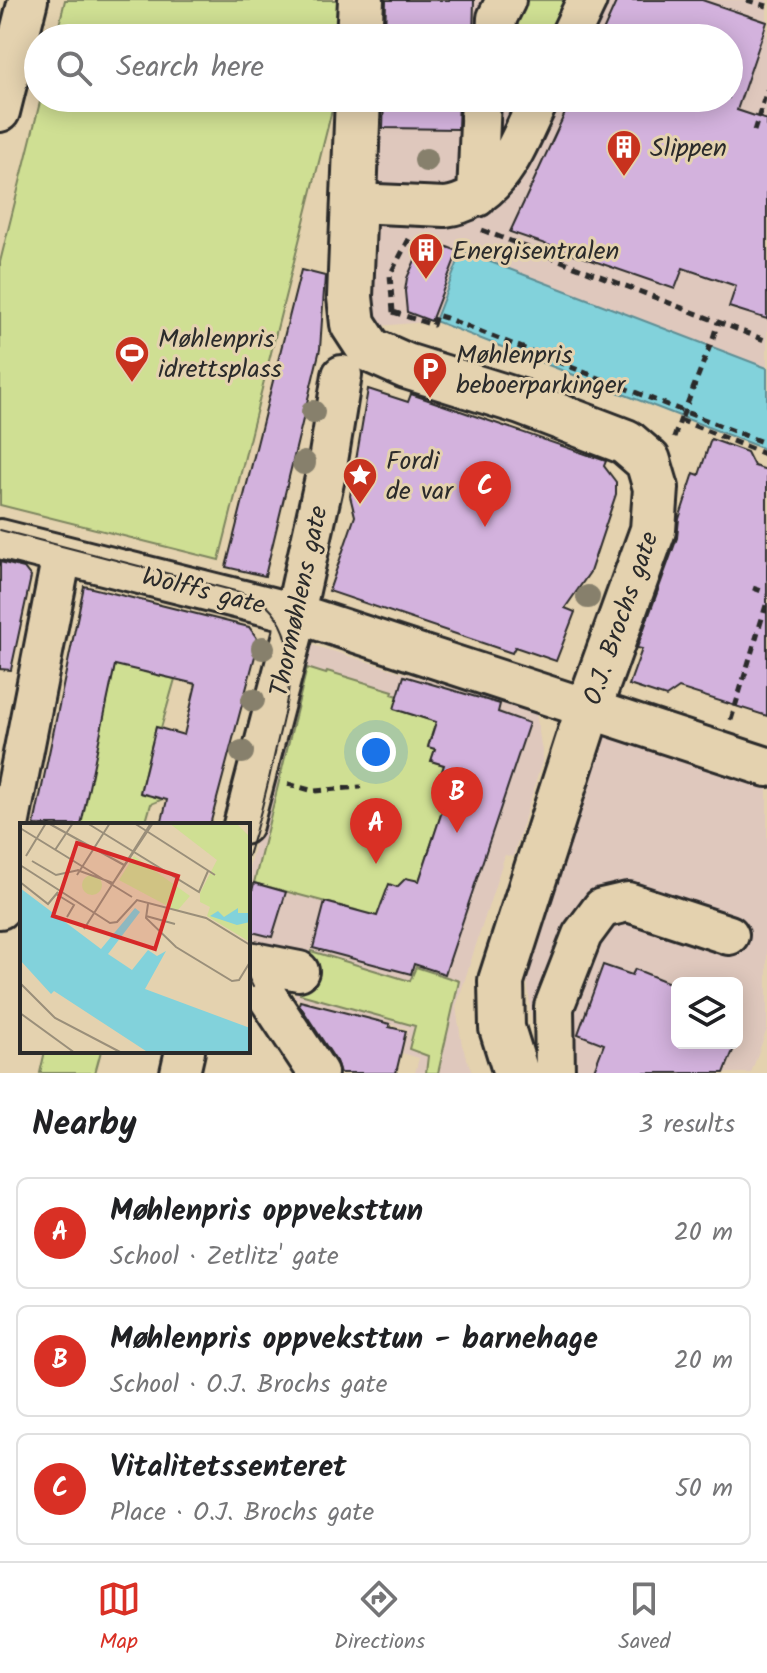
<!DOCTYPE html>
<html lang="en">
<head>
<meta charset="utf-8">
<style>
	:root { --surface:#fff; --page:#f2f2f2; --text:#202124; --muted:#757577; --line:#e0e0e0; --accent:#d93025 }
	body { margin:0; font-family:Kalam,sans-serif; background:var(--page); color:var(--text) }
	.controls { position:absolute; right:24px; bottom:24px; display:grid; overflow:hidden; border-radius:12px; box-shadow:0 4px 20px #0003 }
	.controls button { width:72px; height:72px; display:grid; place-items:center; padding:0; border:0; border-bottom:2px solid var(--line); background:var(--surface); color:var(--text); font:40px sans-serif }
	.you { position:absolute; left:376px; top:752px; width:28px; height:28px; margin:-20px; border:6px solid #fff; border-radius:50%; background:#1a73e8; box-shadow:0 0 0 12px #1a73e833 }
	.badge { display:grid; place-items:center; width:52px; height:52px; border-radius:50%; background:var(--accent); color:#fff; font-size:26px; font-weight:700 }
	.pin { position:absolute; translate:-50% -66px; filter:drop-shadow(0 2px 4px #0008) }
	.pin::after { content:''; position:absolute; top:42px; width:28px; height:24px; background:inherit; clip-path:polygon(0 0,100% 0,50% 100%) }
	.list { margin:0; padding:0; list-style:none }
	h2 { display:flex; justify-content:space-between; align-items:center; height:104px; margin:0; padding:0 32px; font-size:34px }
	h2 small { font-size:26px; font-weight:400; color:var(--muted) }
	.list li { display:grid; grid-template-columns:52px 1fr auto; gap:24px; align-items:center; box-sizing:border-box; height:112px; margin:0 16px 16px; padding:0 16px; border:2px solid var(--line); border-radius:12px }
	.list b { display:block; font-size:30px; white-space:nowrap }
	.list p { margin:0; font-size:26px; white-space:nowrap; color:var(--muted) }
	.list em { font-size:26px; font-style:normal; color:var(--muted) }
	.icon { flex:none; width:44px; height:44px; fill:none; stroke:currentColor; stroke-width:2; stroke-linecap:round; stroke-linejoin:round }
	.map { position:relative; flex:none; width:767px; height:1073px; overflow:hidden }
	.search { position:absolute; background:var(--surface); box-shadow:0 4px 20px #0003; left:24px; right:24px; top:24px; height:88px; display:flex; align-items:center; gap:20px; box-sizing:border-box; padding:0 28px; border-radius:44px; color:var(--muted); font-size:30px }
	.sheet { height:488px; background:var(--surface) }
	nav { display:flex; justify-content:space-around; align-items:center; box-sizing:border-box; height:112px; border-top:2px solid var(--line); background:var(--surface); font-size:22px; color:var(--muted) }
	nav a { display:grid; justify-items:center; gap:4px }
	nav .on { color:var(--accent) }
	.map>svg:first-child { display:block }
	.built { fill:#dfc8bd; fill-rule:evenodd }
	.green { fill:#cfdf93; stroke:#7d855f; stroke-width:2 }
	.water { fill:#82d2db; stroke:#5f8f95; stroke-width:2 }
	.building { fill:#d3b2dd; stroke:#2b2b2b; stroke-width:2 }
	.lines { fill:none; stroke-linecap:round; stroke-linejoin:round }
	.minor-casing { stroke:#2b2b2b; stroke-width:44 }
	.major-casing { stroke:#2b2b2b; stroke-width:50 }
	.path { stroke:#2b2b2b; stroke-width:5; stroke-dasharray:8 6; stroke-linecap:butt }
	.minor { stroke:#e4d2af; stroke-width:38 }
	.major { stroke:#e4d2af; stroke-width:44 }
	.tram { stroke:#2b2b2b; stroke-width:2 }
	.path-bridge { stroke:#2b2b2b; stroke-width:5; stroke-dasharray:8 6; stroke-linecap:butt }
	.tree { fill:#87806c }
	.labels { text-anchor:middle; stroke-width:6; stroke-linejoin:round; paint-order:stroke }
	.poi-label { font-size:26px; fill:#2b2b2b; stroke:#e4d2af; text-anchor:start }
	.street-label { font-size:26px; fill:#2b2b2b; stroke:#e4d2af }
	.inset-road { fill:none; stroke:#9a8f7a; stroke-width:2 }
	.view { fill:#d62828; fill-opacity:0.15; stroke:#d62828; stroke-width:4 }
	.inset-edge { fill:none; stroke:#2b2b2b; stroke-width:4 }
</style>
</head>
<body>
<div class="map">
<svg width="767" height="1073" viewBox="0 0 767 1073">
	<rect width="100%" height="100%" fill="#e4d2af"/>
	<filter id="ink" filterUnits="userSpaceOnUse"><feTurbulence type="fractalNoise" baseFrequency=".0125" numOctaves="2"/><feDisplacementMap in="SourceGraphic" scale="16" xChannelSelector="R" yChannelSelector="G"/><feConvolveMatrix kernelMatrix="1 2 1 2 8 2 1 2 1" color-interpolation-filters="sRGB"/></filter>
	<g filter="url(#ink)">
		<!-- built -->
		<path class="built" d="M359,0H767V368L463,251L435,321L335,330L352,98H729V38H356Z
			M306,643L536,713L543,758L513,857L505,855L456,1007L462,1045L472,1073H415L419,1058L402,1053L408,1029L294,998L305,954L248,938V871Z
			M590,713L767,783V1029L751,1073H538L526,972ZM677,983H737V1043H677Z"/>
		<!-- green -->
		<path class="green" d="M65,0H344L345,38H56Z
			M513,0H569L550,38H499Z
			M41,98H335L219,560L0,505V262Z
			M122,632L148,654L144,672L175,679L161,728L156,727L140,792L163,799L151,804L145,825H80Z
			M307,668L326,674L327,671L393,691L392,694L398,696L395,709L436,722L428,746L435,749L431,761L444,765L440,777L452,781L419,881L382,902L376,920L356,910L254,883Z
			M311,951L410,981L416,967L459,981L438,1073H426L428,1056L409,1049L415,1026L300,994Z
			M45,1051H101L95,1073H40Z"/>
		<!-- water -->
		<path class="water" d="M462,251L767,368V450L435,321Z"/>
		<!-- building -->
		<path class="building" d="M386,0H474L473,38H385Z
			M617,0H702L767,22L737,110L767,120V319L729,307L736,286L683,268L675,289L510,232L572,98H729V38H600Z
			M384,98H459L458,129L383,128Z
			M434,242L458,251L431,321L407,312L405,291L407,278L416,258Z
			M301,270L325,276L320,349L265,576L226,567Z
			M368,389L408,402L411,394L606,461L604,466L616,482V494L590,572L565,608L575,612L556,661L515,647L512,653L329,591L355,516L350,496Z
			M711,439L747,452L754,466L767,470V716L679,688L666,697L629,685L642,649L637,648L677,538L679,519L694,473L699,475Z
			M0,562L24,568L31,577L11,670L0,669Z
			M84,586L249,627L259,641L210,825H161L167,800L140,793L156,727L184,735L196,684L115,665L81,825H34Z
			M404,676L500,704L498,712L529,723L445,974L414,964L411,974L313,948L325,902L377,916L389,884L397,887L406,878L419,881L452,781L440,777L444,765L431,761L435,749L428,747L436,722L394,709Z
			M254,883L286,892L272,937L248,931V907Z
			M603,965L632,975L635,969L677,986V1043H736L724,1073H593L604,1044L578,1034Z
			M300,1001L390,1024L389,1027L406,1031L396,1073H340L336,1061L299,1004Z"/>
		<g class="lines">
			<!-- minor casing -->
			<g class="minor-casing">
				<path id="minor" d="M496,38L497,18L506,0
					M569,38L587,0
					M0,112L28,0
					M477,197L481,98
					M354,203L445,207C502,199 517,143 540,98
					M0,539L295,613L767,767
					M243,825L293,634L295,613L326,473L342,375
					M0,909L11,851L7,836L62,555
					M248,961L263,990L318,1073
					M248,961L299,971
					M180,1073L185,1051
					M555,1073L554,1007L582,935L602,908L628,902L729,935"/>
			</g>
			<!-- major casing -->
			<g class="major-casing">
				<path id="major" d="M359,38L361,0
					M358,98L350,297L353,324L370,350L406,366L521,402L626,442L648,461L656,488L653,530L589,707L501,981L502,1028L516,1073"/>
			</g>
			<!-- path -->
			<path class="path" d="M747,0L767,6
				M754,131L767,90
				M482,230L767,341
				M393,312L433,325L436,315L446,318L767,444
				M393,312L390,275L409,239
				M713,338L718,322
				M680,420L767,455
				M674,438L681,418
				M753,588L767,593
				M731,720L767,602
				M288,784L314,791L361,787"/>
			<!-- minor -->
			<use href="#minor" class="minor"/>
			<!-- major -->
			<use href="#major" class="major"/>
			<!-- tram -->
			<path class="tram" d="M0,530L239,592C248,596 260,600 267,606C306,643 286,704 276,748C268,785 259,821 248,856
				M248,977L253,987"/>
			<!-- path-bridge -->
			<path class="path-bridge" d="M682,417L713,338"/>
		</g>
		<!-- trees -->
		<g class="tree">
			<circle cx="426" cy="160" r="12"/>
			<circle cx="313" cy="412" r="12"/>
			<circle cx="304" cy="463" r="12"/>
			<circle cx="588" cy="597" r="12"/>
			<circle cx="263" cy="648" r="12"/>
			<circle cx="253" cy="700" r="12"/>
			<circle cx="242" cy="752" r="12"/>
		</g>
	</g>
	<!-- icons -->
	<defs>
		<g id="building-pin" transform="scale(1.8)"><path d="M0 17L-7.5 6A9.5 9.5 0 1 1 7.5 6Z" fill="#c8321e" stroke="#e4d2af"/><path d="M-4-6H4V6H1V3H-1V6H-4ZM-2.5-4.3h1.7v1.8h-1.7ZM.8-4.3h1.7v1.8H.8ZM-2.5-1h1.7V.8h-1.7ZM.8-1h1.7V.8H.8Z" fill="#fff"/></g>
		<g id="stadium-pin" transform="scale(1.8)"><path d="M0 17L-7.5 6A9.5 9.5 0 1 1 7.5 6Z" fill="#c8321e" stroke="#e4d2af"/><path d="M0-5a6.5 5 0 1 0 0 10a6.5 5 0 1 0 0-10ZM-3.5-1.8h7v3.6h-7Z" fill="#fff"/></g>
		<g id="parking-pin" transform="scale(1.8)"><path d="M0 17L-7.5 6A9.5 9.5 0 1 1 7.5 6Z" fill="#c8321e" stroke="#e4d2af"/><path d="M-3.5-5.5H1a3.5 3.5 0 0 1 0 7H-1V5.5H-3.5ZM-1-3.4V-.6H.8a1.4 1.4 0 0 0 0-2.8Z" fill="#fff"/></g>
		<g id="sight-pin" transform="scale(1.8)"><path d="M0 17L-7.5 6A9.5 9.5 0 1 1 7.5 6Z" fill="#c8321e" stroke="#e4d2af"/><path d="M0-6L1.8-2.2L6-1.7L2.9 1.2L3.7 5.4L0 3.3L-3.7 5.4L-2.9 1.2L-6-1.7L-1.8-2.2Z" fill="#fff"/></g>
	</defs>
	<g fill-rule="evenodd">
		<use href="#building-pin" x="624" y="147"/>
		<use href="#building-pin" x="426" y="250"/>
		<use href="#stadium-pin" x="132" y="353"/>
		<use href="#parking-pin" x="430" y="369"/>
		<use href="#sight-pin" x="360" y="475"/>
	</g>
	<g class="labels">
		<!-- poi labels -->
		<g class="poi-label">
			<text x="650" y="156">Slippen</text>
			<text x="452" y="259">Energisentralen</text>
			<text x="158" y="347">Møhlenpris<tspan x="158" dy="30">idrettsplass</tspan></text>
			<text x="456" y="363">Møhlenpris<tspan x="456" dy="30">beboerparkinger</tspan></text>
			<text x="386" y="469">Fordi<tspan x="386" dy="30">de var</tspan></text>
		</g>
		<!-- street labels -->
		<g class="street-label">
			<text transform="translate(204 590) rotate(14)" y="9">Wolffs gate</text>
			<text transform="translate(298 601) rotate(-78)" y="9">Thormøhlens gate</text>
			<text transform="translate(620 618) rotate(-71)" y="9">O.J. Brochs gate</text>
		</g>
	</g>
	<!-- overview -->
	<g transform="translate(20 823)">
		<rect width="230" height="230" fill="#e4d2af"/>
		<path d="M149,0H216L230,14V119L187,93L190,84L180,79V70L197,37ZM114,33L170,73L157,88L99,57ZM62 62a10 10 0 1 1 20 0a10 10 0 1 1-20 0Z" fill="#cfdf93"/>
		<path d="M0,65L81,126L115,85L120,89L88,131L112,147L128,127L137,133L146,128L125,166L230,205V230H129L34,168L31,171L0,137ZM218,85V90H230V99L217,102L190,93L198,88L204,94Z" fill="#82d2db"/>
		<path class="inset-road" d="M28,0L104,42M67,0L179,69L188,48M114,0L195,52M0,5L112,74M35,27L53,0M6,33L26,0M12,38L36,52L59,47M0,42L90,100L97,99L117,77L186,95L230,122M57,47L93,60L133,0M57,52L90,0M0,59L28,81L38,69M36,71L54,82L47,94M128,81L126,95L156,124L212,158L219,157L230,139M126,93L155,101M64,106L131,0M0,160L35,195L102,230M0,190L55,230"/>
		<path class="view" d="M57,20L158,53L135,126L33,93Z"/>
		<rect width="230" height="230" class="inset-edge"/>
	</g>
</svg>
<div class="controls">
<button><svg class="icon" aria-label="layers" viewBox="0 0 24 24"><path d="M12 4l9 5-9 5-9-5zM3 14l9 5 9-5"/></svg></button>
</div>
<div class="you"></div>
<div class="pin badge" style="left:376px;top:864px">A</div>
<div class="pin badge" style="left:457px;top:833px">B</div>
<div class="pin badge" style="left:485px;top:527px">C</div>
<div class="search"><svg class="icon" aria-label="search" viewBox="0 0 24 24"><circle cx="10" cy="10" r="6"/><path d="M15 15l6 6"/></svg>Search here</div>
</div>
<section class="sheet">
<h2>Nearby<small>3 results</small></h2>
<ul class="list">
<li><span class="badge">A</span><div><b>Møhlenpris oppveksttun</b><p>School · Zetlitz' gate</p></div><em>20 m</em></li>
<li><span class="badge">B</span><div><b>Møhlenpris oppveksttun - barnehage</b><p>School · O.J. Brochs gate</p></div><em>20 m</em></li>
<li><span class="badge">C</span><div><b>Vitalitetssenteret</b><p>Place · O.J. Brochs gate</p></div><em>50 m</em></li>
</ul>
</section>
<nav>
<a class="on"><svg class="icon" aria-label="map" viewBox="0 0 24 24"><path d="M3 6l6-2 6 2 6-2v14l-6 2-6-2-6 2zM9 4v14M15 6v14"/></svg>Map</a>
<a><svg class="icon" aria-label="directions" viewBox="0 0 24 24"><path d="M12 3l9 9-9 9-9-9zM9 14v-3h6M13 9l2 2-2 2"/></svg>Directions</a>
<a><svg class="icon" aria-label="saved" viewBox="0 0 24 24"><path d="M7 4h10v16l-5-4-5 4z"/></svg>Saved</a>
</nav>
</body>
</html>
